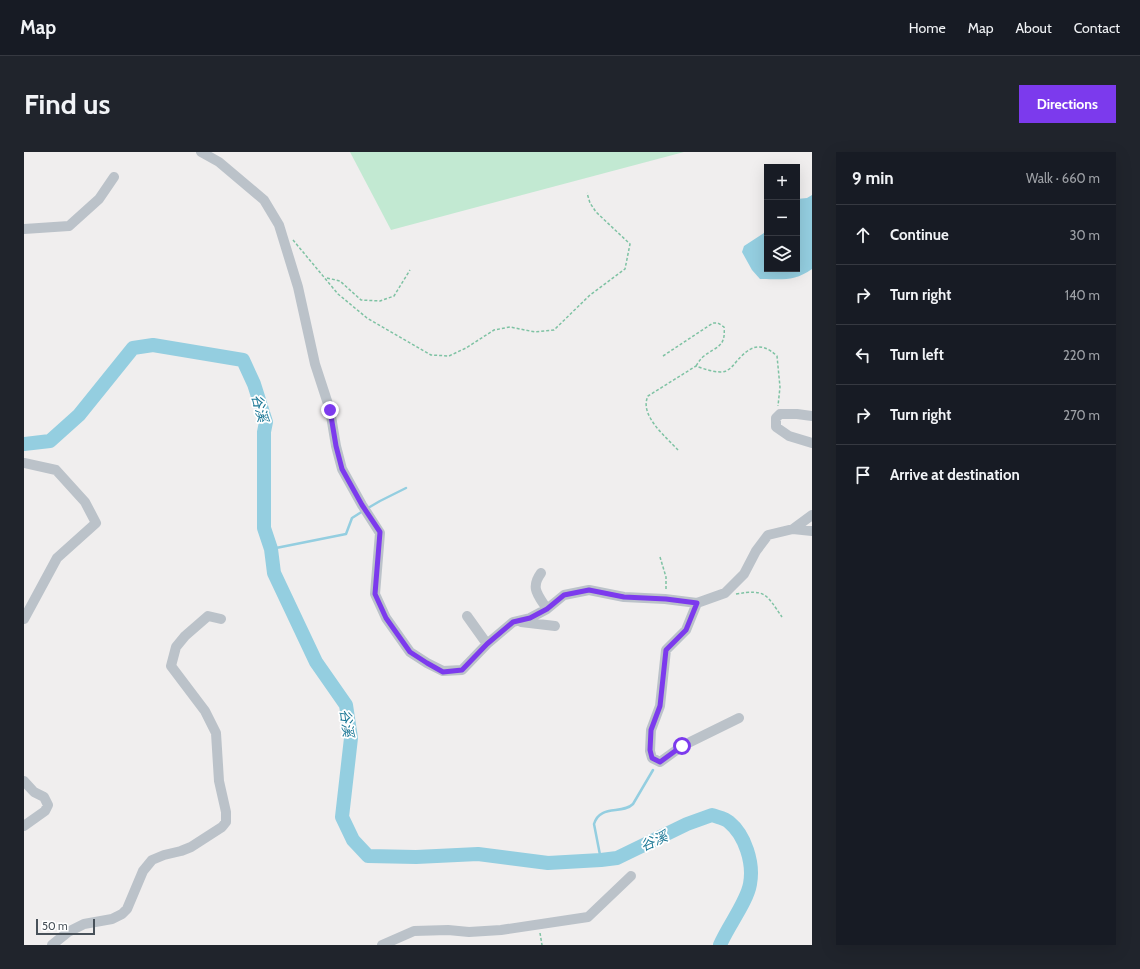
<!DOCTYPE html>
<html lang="en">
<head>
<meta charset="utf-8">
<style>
	:root { --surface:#171b24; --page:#20242c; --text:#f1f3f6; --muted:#9ea1a6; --line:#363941; --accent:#7c3aed }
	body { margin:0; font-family:Cabin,"Noto Sans TC",sans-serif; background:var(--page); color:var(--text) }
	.controls { position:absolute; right:12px; top:12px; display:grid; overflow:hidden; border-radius:0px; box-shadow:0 4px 16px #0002 }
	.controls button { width:36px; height:36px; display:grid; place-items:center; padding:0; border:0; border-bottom:1px solid var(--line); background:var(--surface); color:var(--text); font:20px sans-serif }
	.scale { position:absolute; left:12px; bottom:10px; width:59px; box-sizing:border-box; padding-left:4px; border:2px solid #485159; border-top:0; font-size:11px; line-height:14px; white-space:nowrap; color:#485159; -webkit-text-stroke:3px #fff; paint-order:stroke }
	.stop { position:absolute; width:12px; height:12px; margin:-9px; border:3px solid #7c3aed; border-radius:50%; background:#fff }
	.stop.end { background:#7c3aed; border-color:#fff; box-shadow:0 1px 4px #0008 }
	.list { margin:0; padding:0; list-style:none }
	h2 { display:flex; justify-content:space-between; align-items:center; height:52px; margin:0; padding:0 16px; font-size:17px }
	h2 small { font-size:13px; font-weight:400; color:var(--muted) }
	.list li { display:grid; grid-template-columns:26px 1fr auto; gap:12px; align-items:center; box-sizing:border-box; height:60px; padding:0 16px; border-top:1px solid var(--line) }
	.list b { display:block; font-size:15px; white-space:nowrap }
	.list em { font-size:13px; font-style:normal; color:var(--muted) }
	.icon { flex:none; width:22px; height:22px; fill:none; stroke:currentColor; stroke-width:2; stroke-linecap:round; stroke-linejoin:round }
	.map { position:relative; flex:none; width:788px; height:793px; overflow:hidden; border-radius:0px }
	header { display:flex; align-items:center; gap:24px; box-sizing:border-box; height:56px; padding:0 20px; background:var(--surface); border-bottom:1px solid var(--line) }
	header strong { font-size:19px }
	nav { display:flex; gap:22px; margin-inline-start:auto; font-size:14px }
	.intro { display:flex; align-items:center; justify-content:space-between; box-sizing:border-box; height:96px; padding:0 24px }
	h1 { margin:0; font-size:28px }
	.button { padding:10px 18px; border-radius:0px; background:var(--accent); color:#fff; font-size:14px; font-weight:700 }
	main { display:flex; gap:24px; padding:0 24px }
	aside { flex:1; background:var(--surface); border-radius:0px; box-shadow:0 4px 16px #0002 }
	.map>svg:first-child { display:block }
	.green { fill:#c2e9d2 }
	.water { fill:#94cee0 }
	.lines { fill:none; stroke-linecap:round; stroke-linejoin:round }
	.stream { stroke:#94cee0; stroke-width:2.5 }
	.river { stroke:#94cee0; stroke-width:14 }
	.path { stroke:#7ec2a3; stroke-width:1.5; stroke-dasharray:3 2; stroke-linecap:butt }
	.minor { stroke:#bbc2c9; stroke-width:10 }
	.route { stroke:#7c3aed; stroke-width:5 }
	.labels { text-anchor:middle; stroke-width:3.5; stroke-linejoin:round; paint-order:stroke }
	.water-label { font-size:14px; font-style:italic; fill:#1e7997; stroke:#fff }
</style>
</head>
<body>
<header>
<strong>Map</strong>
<nav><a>Home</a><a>Map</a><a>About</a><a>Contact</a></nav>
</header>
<div class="intro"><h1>Find us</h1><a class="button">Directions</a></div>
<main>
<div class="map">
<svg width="788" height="793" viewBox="0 0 788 793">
	<rect width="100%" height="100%" fill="#f0eeee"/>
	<!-- green -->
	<path class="green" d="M326,0H660L367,78Z"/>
	<!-- water -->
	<path class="water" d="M788,43V117C770,130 757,127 736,127L728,118L718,100L720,94L743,79V117H773V47L783,46Z"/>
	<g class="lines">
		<!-- stream -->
		<path class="stream" d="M344,356L356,349L382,336
			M247,397L322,382L328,366L339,359
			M577,708L570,672C576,652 598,663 609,652L629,618"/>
		<!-- river -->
		<path class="river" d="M0,292L26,289L55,263L109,196L129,193L219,208L230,232L242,270L240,280V376L247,397L250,421L292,510L322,553L327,586L318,665L329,688L344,704L392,705L454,702L524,711L577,708L593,706L663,672L688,663C693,665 701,666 705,670C721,683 730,711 726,732C723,750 704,774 696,793"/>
		<!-- path -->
		<path class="path" d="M269,88L314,142L343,166L407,203L425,204L442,196L470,178L486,175L511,180L530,178L566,143L601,117L606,92L572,60L566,51L563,41
			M303,126L316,129L337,148L356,149L370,144L386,118
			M639,204L689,171H694L700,175C702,195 693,194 680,204C676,207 674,211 672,214
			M654,298C641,284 615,263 624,244L672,214C680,217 694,222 702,219C706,217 709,214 712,210C725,195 736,188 753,204L756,235L754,254
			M636,405L642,425V439
			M712,442C742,437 742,442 758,465
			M516,781L518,793"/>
		<!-- minor -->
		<path class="minor" d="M177,0L195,10L240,48L255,73L274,135L291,212L306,258L312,294L318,317L338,353L356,381L351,442L362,466L386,500L403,511L419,519L438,518L463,492L489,470L506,466L523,457L540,443L565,438L600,445L641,447L673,451L701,441L720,422L732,399L744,383L769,377L788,363
			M0,77L45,74L75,47L90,25
			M788,264L773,262H756L752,266V275L765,284L788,291
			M0,311L32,318L61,350L72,371L33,406L0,467
			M769,377L788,379
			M517,421C506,436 514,443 523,457
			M673,451L662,478L642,498L636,554L627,578L626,599L628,606L636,610L658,594L715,566
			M443,464L463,492
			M497,470L531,474
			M0,629L10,640L20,645L24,653L21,659L0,674
			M28,793L44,780L60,772L88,767L98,762L103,757L119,719L128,708L140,703L157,699L167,695L198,675L202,670V660L195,629L192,581L181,559L147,514L152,495L161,484L184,464L197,467
			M358,793L390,779L424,778L445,780L477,778L564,765L607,724"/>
	</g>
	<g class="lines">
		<!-- route -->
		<path class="route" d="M306,258L312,294L318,317L338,353L356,380L351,442L362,466L386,500L403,511L419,520L438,518L463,492L489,470L506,466L523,457L540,443L565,438L600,445L642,447L673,451L662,478L642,498L636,554L627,578L626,598L628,606L636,610L658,594"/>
	</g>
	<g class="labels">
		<!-- water labels -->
		<g class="water-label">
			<text transform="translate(236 256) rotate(76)" y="5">谷溪</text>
			<text transform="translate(323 571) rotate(83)" y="5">谷溪</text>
			<text transform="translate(630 689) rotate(-24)" y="5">谷溪</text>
		</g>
	</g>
</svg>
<div class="controls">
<button>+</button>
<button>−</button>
<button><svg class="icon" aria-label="layers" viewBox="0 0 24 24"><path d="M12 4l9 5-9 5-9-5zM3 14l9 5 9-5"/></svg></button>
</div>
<div class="scale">50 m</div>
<div class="stop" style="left:658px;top:594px"></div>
<div class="stop end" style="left:306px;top:258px"></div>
</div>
<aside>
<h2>9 min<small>Walk · 660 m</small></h2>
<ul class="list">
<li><svg class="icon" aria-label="ahead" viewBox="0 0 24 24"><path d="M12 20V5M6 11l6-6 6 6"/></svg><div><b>Continue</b></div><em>30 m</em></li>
<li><svg class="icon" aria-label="right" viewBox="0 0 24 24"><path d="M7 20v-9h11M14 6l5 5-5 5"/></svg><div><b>Turn right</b></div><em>140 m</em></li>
<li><svg class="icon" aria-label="left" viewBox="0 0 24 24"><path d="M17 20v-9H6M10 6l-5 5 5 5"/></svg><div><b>Turn left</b></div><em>220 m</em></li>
<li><svg class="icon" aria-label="right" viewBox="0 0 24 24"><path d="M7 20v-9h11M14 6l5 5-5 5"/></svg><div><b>Turn right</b></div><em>270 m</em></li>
<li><svg class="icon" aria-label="arrive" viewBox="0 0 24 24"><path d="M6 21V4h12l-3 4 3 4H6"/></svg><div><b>Arrive at destination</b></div></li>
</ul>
</aside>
</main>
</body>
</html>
